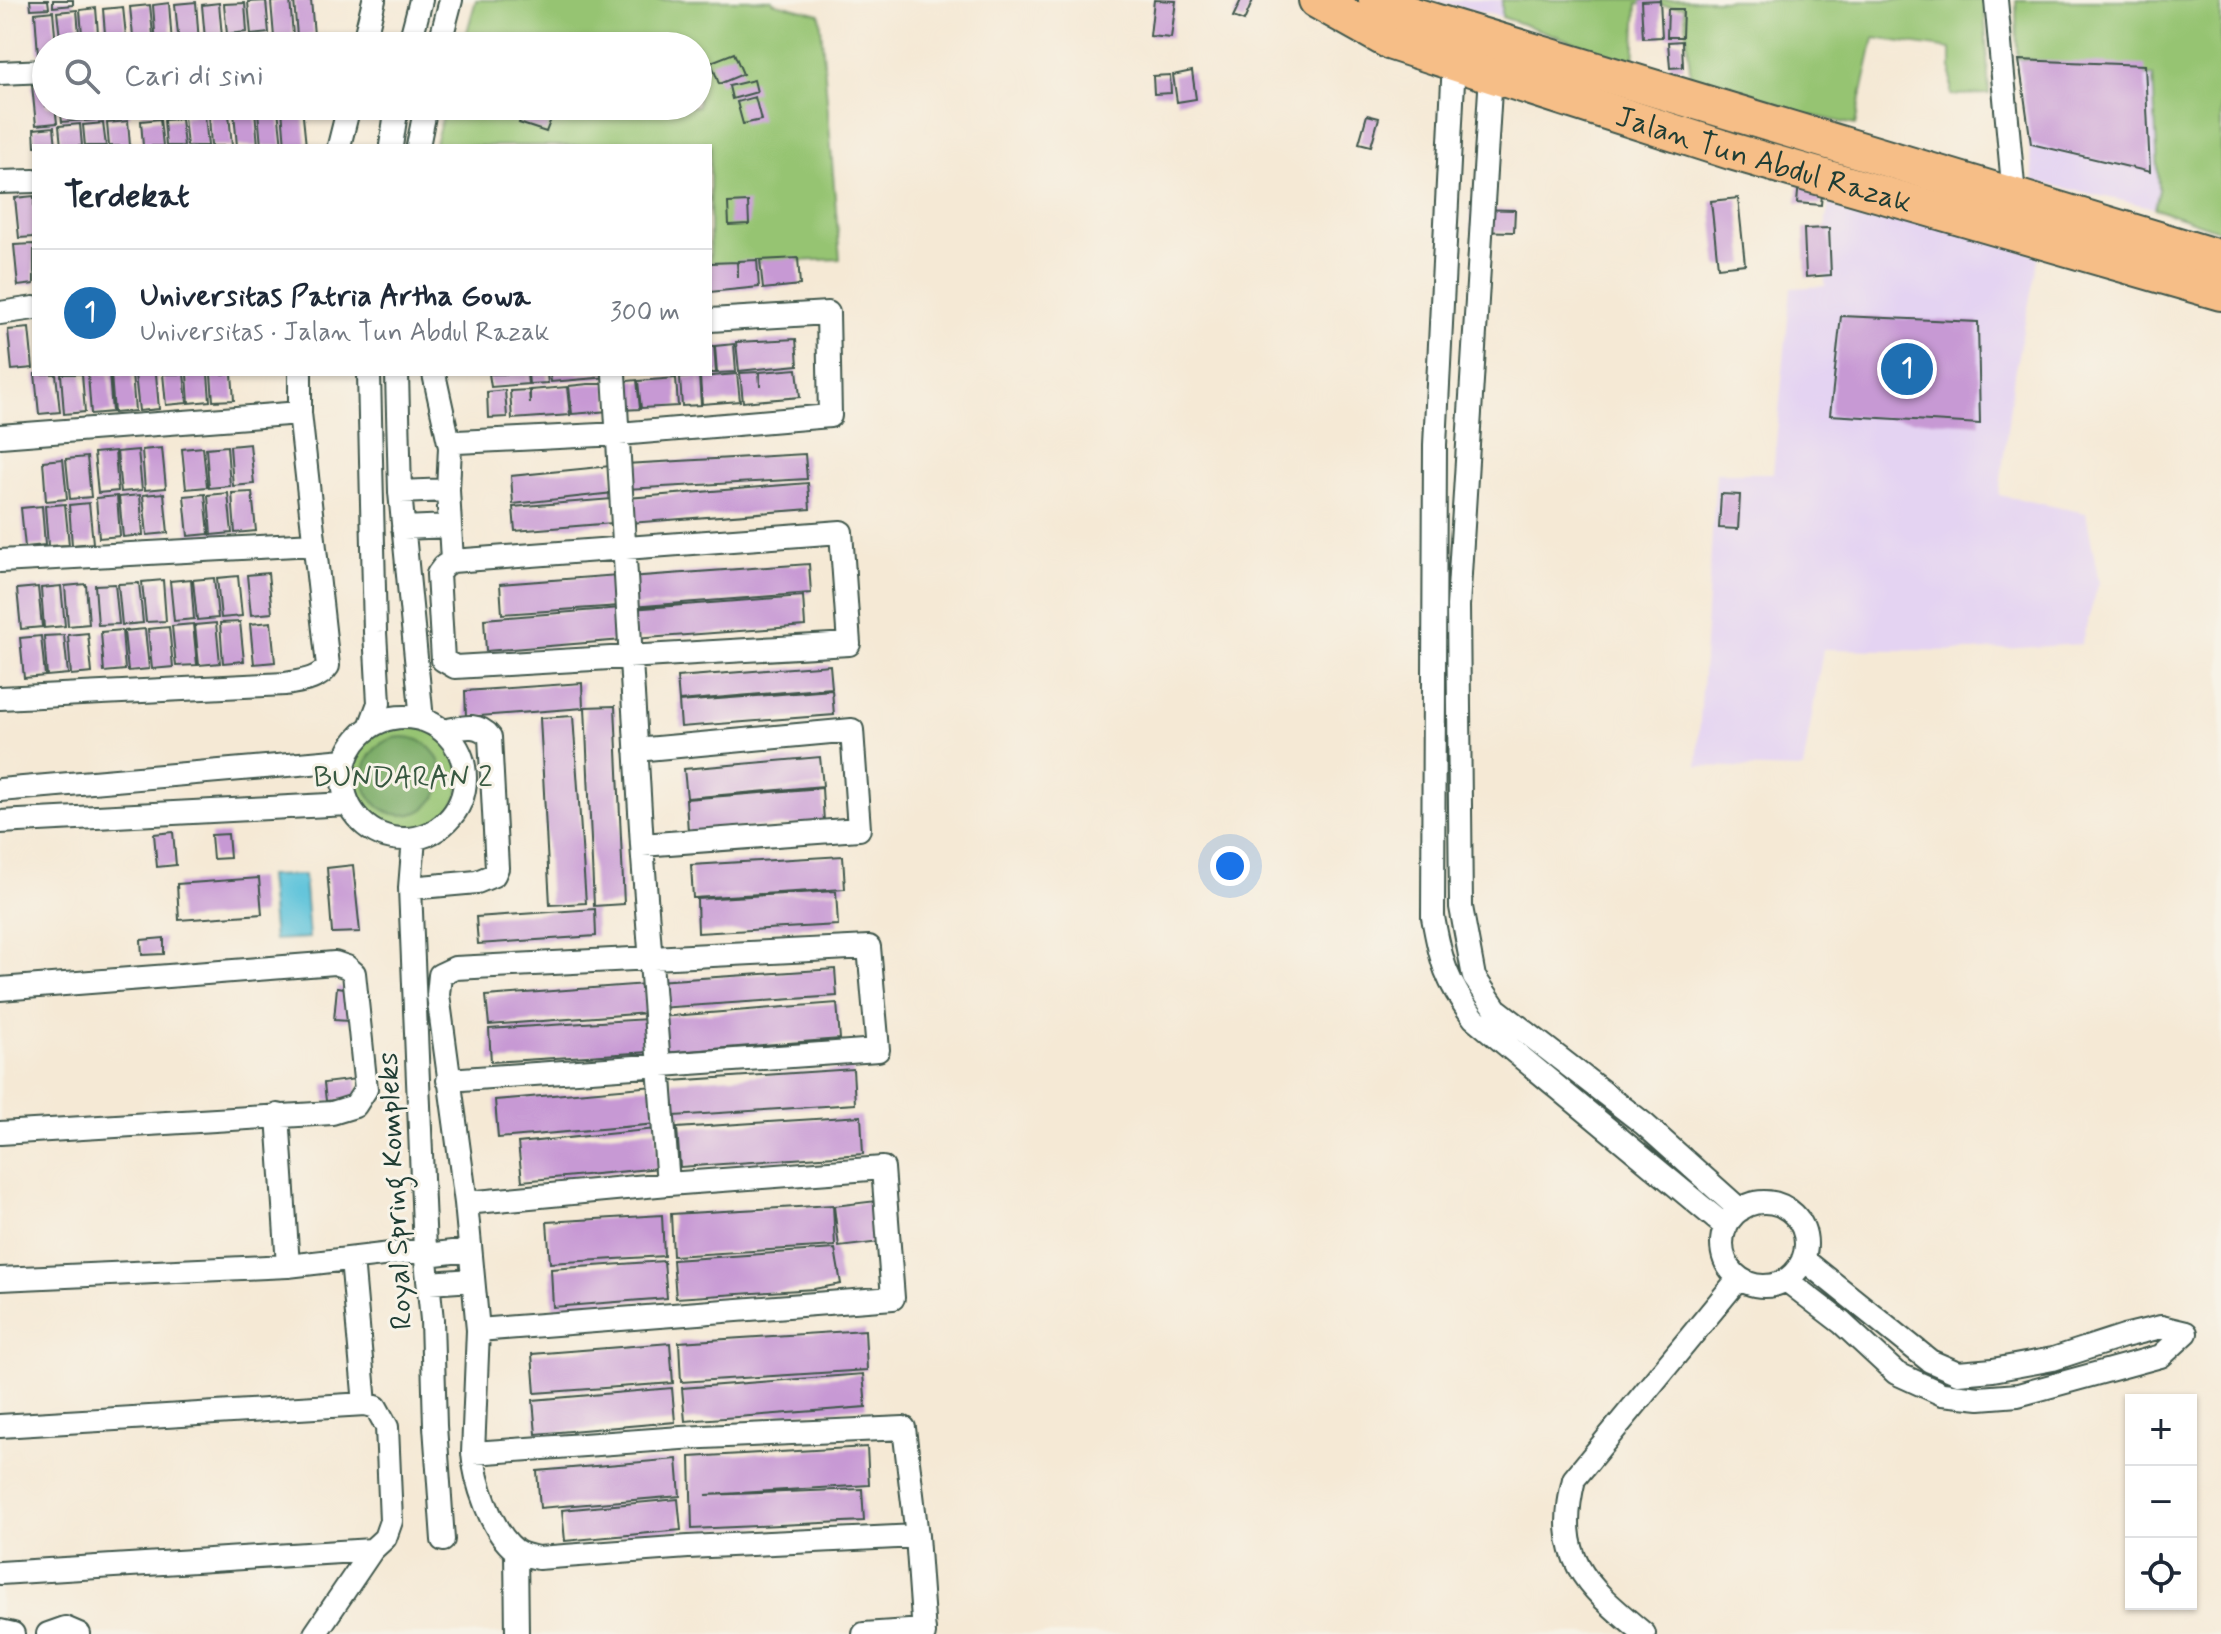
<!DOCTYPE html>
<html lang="id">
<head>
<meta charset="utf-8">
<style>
	:root { --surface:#fff; --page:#f2f2f3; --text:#1f2937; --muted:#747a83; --line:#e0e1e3; --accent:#1f6fb2 }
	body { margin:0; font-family:Mynerve,sans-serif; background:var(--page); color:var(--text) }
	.controls { position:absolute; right:24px; bottom:24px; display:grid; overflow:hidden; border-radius:0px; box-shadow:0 2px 6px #0004 }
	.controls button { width:72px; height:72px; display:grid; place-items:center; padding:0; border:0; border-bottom:2px solid var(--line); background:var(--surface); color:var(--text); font:40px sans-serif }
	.you { position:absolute; left:1230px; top:866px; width:28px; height:28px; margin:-20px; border:6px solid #fff; border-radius:50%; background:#1a73e8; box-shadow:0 0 0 12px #1a73e833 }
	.badge { display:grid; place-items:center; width:52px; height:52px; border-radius:50%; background:var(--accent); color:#fff; font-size:26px; font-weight:700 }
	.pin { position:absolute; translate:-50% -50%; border:4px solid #fff; box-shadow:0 2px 8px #0006 }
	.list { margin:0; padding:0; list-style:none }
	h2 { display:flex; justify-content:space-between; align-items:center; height:104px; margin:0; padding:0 32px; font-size:34px }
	h2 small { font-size:26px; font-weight:400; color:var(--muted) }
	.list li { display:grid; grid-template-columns:52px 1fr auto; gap:24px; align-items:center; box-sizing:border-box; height:128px; padding:0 32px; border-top:2px solid var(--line) }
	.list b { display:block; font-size:30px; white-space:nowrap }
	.list p { margin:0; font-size:26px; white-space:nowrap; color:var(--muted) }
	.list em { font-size:26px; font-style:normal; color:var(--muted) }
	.icon { flex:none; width:44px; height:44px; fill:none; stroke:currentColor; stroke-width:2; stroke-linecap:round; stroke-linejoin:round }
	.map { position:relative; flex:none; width:2221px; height:1634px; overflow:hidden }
	.search { position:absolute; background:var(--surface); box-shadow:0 2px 6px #0004; left:32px; top:32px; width:680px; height:88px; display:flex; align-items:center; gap:20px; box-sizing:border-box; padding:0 28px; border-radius:44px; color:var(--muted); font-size:30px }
	.panel { position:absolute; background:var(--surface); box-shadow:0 2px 6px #0004; left:32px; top:144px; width:680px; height:232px; border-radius:0px }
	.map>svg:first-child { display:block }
	.built { fill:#e4d3f2 }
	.green { fill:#96c472; stroke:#5a8053; stroke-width:2 }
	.forest { fill:#78aa64; stroke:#4c744c; stroke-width:2 }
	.water { fill:#5dc3da; stroke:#3e8087; stroke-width:2 }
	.building { fill:#c799d4 }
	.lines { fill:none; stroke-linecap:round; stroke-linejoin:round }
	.street-casing { stroke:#3f574c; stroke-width:26 }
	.primary-casing { stroke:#3f574c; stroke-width:40 }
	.street { stroke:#fff; stroke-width:22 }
	.primary { stroke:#f6be87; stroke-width:36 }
	.labels { text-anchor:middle; stroke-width:6; stroke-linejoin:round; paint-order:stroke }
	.street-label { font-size:30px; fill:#1f3d34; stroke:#f7f3e8 }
	.park-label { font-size:30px; fill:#375840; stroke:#f7f3e8 }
</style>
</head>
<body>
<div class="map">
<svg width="2221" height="1634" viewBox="0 0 2221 1634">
	<rect width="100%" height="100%" fill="#f7f3e8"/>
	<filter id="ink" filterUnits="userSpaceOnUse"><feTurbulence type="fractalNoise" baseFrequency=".0125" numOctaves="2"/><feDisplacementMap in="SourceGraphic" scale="16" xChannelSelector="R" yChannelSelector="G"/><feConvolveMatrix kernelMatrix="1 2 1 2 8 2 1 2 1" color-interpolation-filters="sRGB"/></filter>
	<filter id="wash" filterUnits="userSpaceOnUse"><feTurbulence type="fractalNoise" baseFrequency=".006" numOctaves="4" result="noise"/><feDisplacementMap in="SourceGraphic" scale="32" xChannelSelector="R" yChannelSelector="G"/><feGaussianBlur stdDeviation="1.8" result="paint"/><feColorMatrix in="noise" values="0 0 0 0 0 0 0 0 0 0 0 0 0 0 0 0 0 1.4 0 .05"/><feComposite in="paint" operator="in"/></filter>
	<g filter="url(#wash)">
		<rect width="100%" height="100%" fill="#f5e9d5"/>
		<!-- built -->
		<path class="built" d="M1432,0H1502V17Z
			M2017,58L2153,76L2159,189L2155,208L2034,181Z
			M1831,196L2039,255L2014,374L1999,495L2086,513L2099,582L2081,644L1972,651L1823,649L1803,769L1697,766L1716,473H1773L1791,288L1825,286L1826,219Z"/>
		<!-- green -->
		<path class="green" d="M476,0H772V2L820,14L840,259L710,265V146H434L446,106H698V46H463Z
			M1502,0H1984L1989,94L1951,95V49L1874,38L1855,125L1692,90L1684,7L1637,4L1634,63L1502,17Z
			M2016,0H2221V231L2155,208L2159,189L2153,76L2017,58Z
			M350 779a55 55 0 1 1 110 0a55 55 0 1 1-110 0Z"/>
		<!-- forest -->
		<path class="forest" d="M364 776a39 39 0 1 1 78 0a39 39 0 1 1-78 0Z"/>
		<!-- water -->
		<path class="water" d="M304,875L309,938L274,940L268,876Z"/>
		<g id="blocks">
			<!-- building -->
			<path class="building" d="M30,0H48L49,8L31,9Z
				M53,0H73V5L53,7Z
				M290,0L293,35L274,37L271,2Z
				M311,0L314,35L297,36L294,1Z
				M1154,0L1176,1L1171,38L1150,36Z
				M1241,0H1253L1244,21L1233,17Z
				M1660,0L1662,37L1643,38L1641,1Z
				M266,1L269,33L251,35L248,2Z
				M196,2L199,43L179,45L175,4Z
				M169,3L172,44L156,45L153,5Z
				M219,3L222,37L205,39L202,5Z
				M245,3L247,32L227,34L224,4Z
				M150,5L154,45L134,46L130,7Z
				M123,7L127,46H106L103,9Z
				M96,8L99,46H83L80,10Z
				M1668,9H1683L1682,37H1667Z
				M77,10L80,46H61L57,12Z
				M53,11L56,46H46V54H38L35,13Z
				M1682,41L1683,67L1670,68L1668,42Z
				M734,53L743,74L719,84L711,62Z
				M2019,60L2145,65L2150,172L2031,144Z
				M1192,71L1196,99L1177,102L1173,75Z
				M1170,75L1171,93L1154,94L1153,76Z
				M754,80L757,92L732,99L729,86Z
				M46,84V106H55L57,123L36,125L32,85Z
				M755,97L761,120L743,124L737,102Z
				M60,106H81L83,120L62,122Z
				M84,106H105L106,119L85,121Z
				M108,106H129L130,117L109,119Z
				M142,106H161L162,112L142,114Z
				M165,106H182V111L165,113Z
				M185,106H206V114L186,115Z
				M209,106H230V112L210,114Z
				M302,107L306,146H285L282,109Z
				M278,109L282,146H261L258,111Z
				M255,110L258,146H237L234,112Z
				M523,110L551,119L546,132L519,123Z
				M229,114L232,146H211L209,115Z
				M205,115L208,146H187L184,117Z
				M1367,115L1379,118L1371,146L1359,143Z
				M160,119L163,146H143L141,121Z
				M181,119L184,146H166L164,120Z
				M128,121L130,146H109L107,123Z
				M103,123L106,146H85L83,125Z
				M80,124L82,146H61L59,126Z
				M54,127L56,146H35L34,129Z
				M1799,182L1823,184L1821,205L1797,203Z
				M34,196V237L19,238L15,198Z
				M1738,198L1745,264L1718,267L1711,201Z
				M748,202L749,224L729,225L728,203Z
				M1471,209L1515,210L1514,232L1471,231Z
				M1829,228L1831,275L1806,277L1804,229Z
				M34,244V284L18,286L14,245Z
				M798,258L800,285L763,289L760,260Z
				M757,260L759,287L710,292V263L737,262L738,278V261Z
				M1841,316L1978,322L1980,424L1830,415Z
				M29,328L33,368L12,370L8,330Z
				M796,339L798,365L739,371L736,342Z
				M734,344L736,372L717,373L715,346Z
				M710,346H714L716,373H710Z
				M797,369L800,397L743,402L740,373L759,372L760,386V372Z
				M35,374H56L60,412L39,414Z
				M61,374H82L85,412L64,414Z
				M88,374H109L112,412L91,414Z
				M111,374H132L135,411L114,413Z
				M135,374H156L159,409L139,411Z
				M163,374H184L187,403L166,405Z
				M187,374H208L210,401L189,403Z
				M211,374H232L234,400L213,401Z
				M489,374H527L528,384L491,387Z
				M528,374H547L548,383L529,384Z
				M550,374H608V377L551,382Z
				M737,374L740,401L702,404L700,377Z
				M699,376L701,405L682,406L680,378Z
				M676,378L678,406L641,408L638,381Z
				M637,380L640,409L621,410L618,382Z
				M588,384H607L609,411L572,414L569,386Z
				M567,387L570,415L512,419L510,391L529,390L530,404V390Z
				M505,390L507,417L488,418L487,392Z
				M250,444L254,484L233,486L230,446Z
				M227,446L230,486L209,488L206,448Z
				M203,447L207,487L186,489L182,449Z
				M162,448L166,488L145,490L142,450Z
				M138,450L142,490L121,492L117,452Z
				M115,451L118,491L98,493L94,453Z
				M805,454L807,479L626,489L625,464Z
				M87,457L91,497L70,499L66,459Z
				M63,459L67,499L46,501L43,461Z
				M610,466L613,493L513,504L511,476Z
				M808,483L810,509L630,523L628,498Z
				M252,492L256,531L235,533L232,493Z
				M164,493L168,533L147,535L143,495Z
				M228,493L232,533L211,535L208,495Z
				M205,494L209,534L188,536L184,496Z
				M1721,494L1740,495L1738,529L1719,528Z
				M140,495L143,535L123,537L119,497Z
				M117,496L120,536L99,538L96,498Z
				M612,499L613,523L515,531L513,507Z
				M89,503L93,543L72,545L69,505Z
				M65,504L69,545L48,546L45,506Z
				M42,506L45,545L25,547L21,508Z
				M809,564L811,593L631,607L629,577Z
				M268,573L272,613L251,615L247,575Z
				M618,575L620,606L502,614L500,584Z
				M238,576L242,616L221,618L217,578Z
				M214,578L218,618L197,620L193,580Z
				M191,579L194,619L174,621L170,581Z
				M163,580L166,621L146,622L142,582Z
				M139,583L143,623L122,625L118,584Z
				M86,584L89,624L68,626L65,586Z
				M115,584L119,624L98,625L95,585Z
				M61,586L65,626L44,628L41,588Z
				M38,587L42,627L21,629L17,589Z
				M803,596L805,626L634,639L631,609Z
				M621,608L623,640L486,651L484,619Z
				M240,622L244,661L223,663L220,623Z
				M271,622L275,662L254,664L250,624Z
				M216,623L220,663L199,665L195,625Z
				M193,624L197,665L176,666L172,626Z
				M169,627L173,667L152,669L148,629Z
				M145,629L149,669L128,671L124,631Z
				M122,630L125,670L104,672L101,632Z
				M88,633L92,673L71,675L68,635Z
				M64,635L68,674L47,676L44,636Z
				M41,636L45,676L24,678L20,638Z
				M830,665L832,688L679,701L677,677Z
				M582,683L583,708L466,717L465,691Z
				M832,690L834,715L681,727L679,702Z
				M615,706L624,904L594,906L585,707Z
				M573,716L586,903L550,905L540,718Z
				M820,757L823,786L687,798L684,769Z
				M822,788L824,822L688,832L686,799Z
				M173,832L176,865L157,867L154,834Z
				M228,834L230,858L213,859L211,835Z
				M843,856L845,889L693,898L691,865Z
				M353,865L360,932L332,933L327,868Z
				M259,878L262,914L179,920L177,884Z
				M836,891L838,925L698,933L697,899Z
				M595,909L596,936L478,944L476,917Z
				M164,938V954L142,955L141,940Z
				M835,969L837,996L658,1008L656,981Z
				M646,984L648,1013L489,1025L486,996Z
				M337,987L352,989L349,1021L334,1020Z
				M837,1003L840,1039L662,1053L659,1017Z
				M648,1019L650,1052L491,1062L489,1029Z
				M853,1069L855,1104L674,1116L672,1081Z
				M356,1079L358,1097L326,1101L324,1083Z
				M654,1086L657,1124L498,1138L495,1100Z
				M861,1116L863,1154L680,1167L677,1128Z
				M656,1129L659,1168L522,1181L518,1143Z
				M876,1201L881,1242L839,1247L834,1206Z
				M833,1205L835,1246L673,1256L671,1214Z
				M662,1215L664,1256L550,1263L547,1222Z
				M835,1249L841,1284L814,1289L676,1298L673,1260Z
				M664,1261L667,1298L553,1307L551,1269Z
				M865,1330L867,1370L681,1382L679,1342Z
				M670,1343L673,1383L535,1393L532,1354Z
				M863,1374L866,1407L685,1421L682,1388Z
				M672,1388L675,1422L536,1434L533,1400Z
				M867,1447L869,1485L706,1495L862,1489L864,1521L692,1529L690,1457Z
				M677,1459L680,1496L540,1508L537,1471Z
				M678,1499L681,1530L565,1541L562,1510Z"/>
		</g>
	</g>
	<g filter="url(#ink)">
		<use href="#blocks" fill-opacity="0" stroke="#3f574c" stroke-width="2"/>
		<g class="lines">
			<!-- street casing -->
			<g class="street-casing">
				<path id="street" d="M1996,0L2014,196
					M363,46L374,0
					M409,46L421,0
					M439,46L451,0
					M1454,61L1435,445L1433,917C1441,962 1446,981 1474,1018L1726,1227
					M0,73L46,71
					M1491,74L1458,606L1461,907L1474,977L1496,1009L1644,1124L1740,1210
					M339,146L349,106
					M391,146L397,106
					M418,146L426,106
					M0,182L34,181
					M0,313L34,308
					M369,374L375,632L379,703L370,727
					M397,374L400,492L422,720
					M434,374L450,447L448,490L452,561
					M614,374L642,845L668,1184
					M0,436L300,413
					M450,447L457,442L619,434L830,416L828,313L710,320
					M400,492L448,490
					M403,528L450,526
					M841,532L849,644L455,667L443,660L438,574L444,566L452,561Z
					M0,561L314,544
					M0,698L285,684C301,681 319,680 328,666L300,413V374
					M343 778a61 61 0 1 1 122 0a61 61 0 1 1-122 0Z
					M636,750L852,730L859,829L642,845
					M0,790L345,760
					M0,822L348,804
					M414,838L410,888L425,1250L432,1320L435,1426L443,1540
					M410,888L477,882L494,875L497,868L490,737C478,721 460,728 443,731
					M0,989L335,963L347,967L354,973L366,1089L355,1106L332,1113L0,1133
					M448,1080L878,1050L869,947L455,968L440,975L438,995L466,1203L478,1330L473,1453C475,1481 491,1531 515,1550C521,1555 530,1556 538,1558L688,1547L917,1536L904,1428L681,1438L473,1453
					M278,1115L288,1266
					M1722 1244a42 42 0 1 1 84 0a42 42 0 1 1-84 0Z
					M466,1203L668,1184L883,1168L893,1298L478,1330
					M426,1255L470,1250
					M352,1259L365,1404
					M0,1279L288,1266L425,1250
					M1786,1280L1842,1323L1896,1373L1942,1394L1980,1398L2018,1395L2161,1356L2186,1333L2161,1327L2124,1336L2053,1359L1993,1370L1958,1373L1930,1361L1803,1259
					M429,1283L473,1280
					M0,1426L365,1404L376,1407L387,1427L391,1521L385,1538L372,1550L0,1573
					M917,1536L924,1634
					M516,1551L517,1634
					M0,1631L13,1634
					M48,1634L65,1628L79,1634
					M315,1634L372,1550
					M864,1634L924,1630
					M1644,1634C1586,1585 1554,1561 1574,1479L1739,1278"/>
			</g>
			<!-- primary casing -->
			<g class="primary-casing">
				<g id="primary">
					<path id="s1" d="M1317,0L1392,42L1491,74L1731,151L2221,292"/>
					<path d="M1377,0L1404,13L2221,259"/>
				</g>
			</g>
			<!-- street -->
			<use href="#street" class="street"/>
			<!-- primary -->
			<use href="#primary" class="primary"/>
		</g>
	</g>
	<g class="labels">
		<!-- street labels -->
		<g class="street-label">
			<text dy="10" stroke="none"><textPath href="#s1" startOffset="476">Jalan Tun Abdul Razak</textPath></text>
			<text transform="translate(394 1191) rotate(-93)" y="10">Royal Spring Kompleks</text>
		</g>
		<!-- park labels -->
		<g class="park-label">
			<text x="403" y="786">BUNDARAN 2</text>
		</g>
	</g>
</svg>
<div class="controls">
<button>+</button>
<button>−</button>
<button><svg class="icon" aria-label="locate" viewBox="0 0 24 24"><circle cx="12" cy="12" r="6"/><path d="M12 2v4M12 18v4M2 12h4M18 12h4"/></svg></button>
</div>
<div class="you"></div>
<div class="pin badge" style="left:1907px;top:369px">1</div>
<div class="search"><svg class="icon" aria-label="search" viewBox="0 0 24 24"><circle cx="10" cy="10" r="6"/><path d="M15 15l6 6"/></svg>Cari di sini</div>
<section class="panel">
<h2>Terdekat<small></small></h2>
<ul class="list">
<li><span class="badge">1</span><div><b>Universitas Patria Artha Gowa</b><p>Universitas · Jalan Tun Abdul Razak</p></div><em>300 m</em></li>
</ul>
</section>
</div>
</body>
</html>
